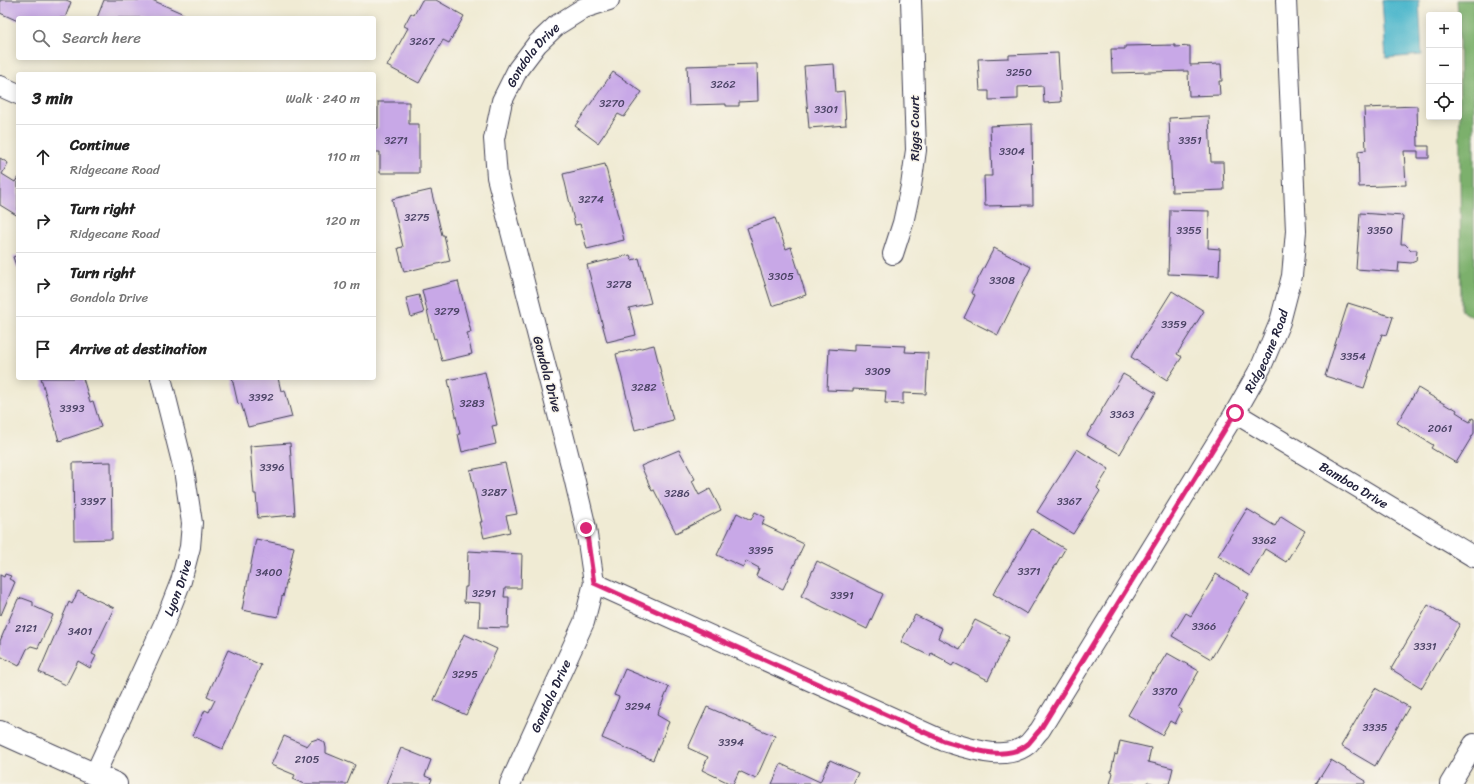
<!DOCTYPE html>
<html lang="en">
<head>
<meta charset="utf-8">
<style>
	:root { --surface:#fff; --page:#f2f2f2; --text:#222; --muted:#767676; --line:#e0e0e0 }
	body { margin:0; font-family:Sriracha,sans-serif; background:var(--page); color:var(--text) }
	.controls { position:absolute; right:12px; top:12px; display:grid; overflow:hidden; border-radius:4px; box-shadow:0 2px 10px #0003 }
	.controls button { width:36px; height:36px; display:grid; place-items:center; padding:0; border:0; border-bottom:1px solid var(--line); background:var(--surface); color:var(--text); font:20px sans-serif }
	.stop { position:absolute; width:12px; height:12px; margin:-9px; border:3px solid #db2777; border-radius:50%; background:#fff }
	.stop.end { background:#db2777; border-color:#fff; box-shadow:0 1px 4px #0008 }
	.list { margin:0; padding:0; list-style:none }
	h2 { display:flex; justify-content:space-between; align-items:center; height:52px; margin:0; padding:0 16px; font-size:17px }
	h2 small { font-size:13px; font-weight:400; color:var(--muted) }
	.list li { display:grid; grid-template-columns:26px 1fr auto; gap:12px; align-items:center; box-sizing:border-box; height:64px; padding:0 16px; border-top:1px solid var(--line) }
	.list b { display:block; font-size:15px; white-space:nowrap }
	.list p { margin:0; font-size:13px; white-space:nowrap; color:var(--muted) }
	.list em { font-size:13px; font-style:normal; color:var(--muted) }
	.icon { flex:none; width:22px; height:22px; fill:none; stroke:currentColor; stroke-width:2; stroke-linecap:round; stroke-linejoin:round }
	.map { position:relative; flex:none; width:1474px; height:784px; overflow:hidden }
	.search { position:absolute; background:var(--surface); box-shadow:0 2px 10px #0003; left:16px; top:16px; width:360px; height:44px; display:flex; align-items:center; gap:10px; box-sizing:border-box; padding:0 14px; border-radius:4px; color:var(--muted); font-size:15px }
	.panel { position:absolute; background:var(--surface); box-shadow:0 2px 10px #0003; left:16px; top:72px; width:360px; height:308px; border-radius:4px }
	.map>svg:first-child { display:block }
	.forest { fill:#7cb06c; stroke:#4f6954 }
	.water { fill:#4eb7cc; stroke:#386c84 }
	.building { fill:#c8a8e7 }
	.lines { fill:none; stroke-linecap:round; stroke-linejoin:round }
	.minor-casing { stroke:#414052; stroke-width:22 }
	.tertiary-casing { stroke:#414052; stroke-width:24 }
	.minor { stroke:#fff; stroke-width:20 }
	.tertiary { stroke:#fff; stroke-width:22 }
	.route { stroke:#db2777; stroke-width:5 }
	.labels { text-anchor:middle; stroke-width:3; stroke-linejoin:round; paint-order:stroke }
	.number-label { font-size:11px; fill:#4c4466 }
	.street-label { font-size:13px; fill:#22223b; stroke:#f7f3e8 }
</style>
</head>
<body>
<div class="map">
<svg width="1474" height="784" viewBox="0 0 1474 784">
	<rect width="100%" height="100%" fill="#f7f3e8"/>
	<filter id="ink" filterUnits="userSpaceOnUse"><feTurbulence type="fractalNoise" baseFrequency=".025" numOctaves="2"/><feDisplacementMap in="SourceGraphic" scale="8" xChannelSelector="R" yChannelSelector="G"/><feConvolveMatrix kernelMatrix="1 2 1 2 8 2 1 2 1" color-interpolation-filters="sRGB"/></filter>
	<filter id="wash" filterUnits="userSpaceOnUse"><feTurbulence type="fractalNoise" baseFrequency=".012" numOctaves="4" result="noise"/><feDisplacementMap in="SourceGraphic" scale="16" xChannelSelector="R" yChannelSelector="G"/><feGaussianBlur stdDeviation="0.9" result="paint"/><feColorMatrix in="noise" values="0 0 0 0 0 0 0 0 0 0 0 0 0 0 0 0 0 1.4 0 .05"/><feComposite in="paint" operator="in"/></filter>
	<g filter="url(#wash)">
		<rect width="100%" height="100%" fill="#f0ebd4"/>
		<!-- forest -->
		<path class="forest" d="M1457,0H1474V318L1461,310L1459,15H1458Z"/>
		<!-- water -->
		<path class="water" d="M1382,0H1419L1422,55L1386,58Z"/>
		<g id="blocks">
			<!-- building -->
			<path class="building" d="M0,0H66L71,2L65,18H18V21L0,13Z
				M104,0H152L184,14L182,18H97Z
				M422,0H436L464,16L449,43L443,40L419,83L387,66L408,28L404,26L411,13L414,15Z
				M1175,45V47L1190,46V65L1221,64L1222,81H1219L1220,95L1189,96L1188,71L1112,73L1111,49H1125V46Z
				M1058,53L1061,102L1044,103L1043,86L1018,87V99L989,100V91H980L978,59L1009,58V55Z
				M757,64L758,101L739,102V106H726V104L689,105L687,66Z
				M834,64L836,92L844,91L846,125L809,128L804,66Z
				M613,72L642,92L624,117L618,114L598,143L575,126Z
				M378,102H409V124H419V173H380V152H374V129L378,128Z
				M1417,106L1418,146H1429V158H1418V151H1404L1406,185L1359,187L1358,151L1366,150L1364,108Z
				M1209,116L1211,162H1223L1224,190L1172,192L1169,118Z
				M1032,124L1033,205L985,206L984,176H992L990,126Z
				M0,158L8,163L2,174L15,182L18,177V216L0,205Z
				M605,164L624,240L587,249L580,224L575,225L563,174Z
				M431,190L442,235H444L450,261L404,272L398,248L403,247L392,199Z
				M1170,210L1209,211L1208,248L1220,249L1219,276L1168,274Z
				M1360,213L1403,216L1401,244H1405L1411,250H1417L1416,261L1411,263L1399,262L1398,272L1356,269Z
				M775,218L786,249L791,247L806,295L772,306L747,228Z
				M994,248L1031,267L998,335L964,318L975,295L971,293Z
				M18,255V271L13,257Z
				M630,255L632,260L639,258L651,303L629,308L636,335L607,342L587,265Z
				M458,281L471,332L467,333L472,354L442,361L436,338L434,339L422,290Z
				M1172,291L1204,311L1177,354L1182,357L1167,380L1131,357Z
				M419,295L424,313L411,317L406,298Z
				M1348,303L1393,317L1387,335L1382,334L1364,388L1325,376Z
				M854,344L906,346L905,352L928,353L926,394L903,393V404L885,403L886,391L853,389V391L827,390L829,349L854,351Z
				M654,345L673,420L635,430L616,354Z
				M485,372L497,425L492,426L496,444L462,452L458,434H460L448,380Z
				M1123,374L1156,393L1120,454L1087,435Z
				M41,378H83L90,402L93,401L101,427L59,441Z
				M232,378H278L281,391L285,390L292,417L248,427L241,403L238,404Z
				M1418,388L1451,408L1452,407L1457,410L1456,412L1464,417L1463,418L1470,422L1472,418L1474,419V433L1456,463L1431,448L1433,445L1397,423Z
				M290,443L295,515L258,518L256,494H254L250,446Z
				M1077,449L1109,469L1097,488L1100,491L1073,534L1037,512Z
				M679,450L695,479L692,481L699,495L710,489L721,510L676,533L654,490L652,491L641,466Z
				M111,462L112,539L74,540L73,463Z
				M505,463L517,514L506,516L510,532L484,538L480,522H482L470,470Z
				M1247,509L1275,526L1281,516L1305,531L1286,562L1265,549L1250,576L1218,556Z
				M755,512L765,517L762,524L804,544L783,589L756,576L759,568L746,561L743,567L717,555L737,513L751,520Z
				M1032,529L1065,549L1027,614L993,594Z
				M256,539L294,547L283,597L282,596L278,617L242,610Z
				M468,551L522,554L521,588H505L504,597H509L508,628L479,627L480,603L464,602L465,587H467Z
				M817,561L883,594L867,629L801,596Z
				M5,574L11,576L9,579L15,582L1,615L0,614V575L4,577Z
				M1216,574L1249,594L1211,659L1172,636L1186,613L1191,616Z
				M78,591L114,608L92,654L96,656L90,668L78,661L66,685L39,672L69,602L72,604Z
				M22,598L33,602V606L53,615L38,648L31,646L27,649L19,666L0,656V641L18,599Z
				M1428,605L1460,624L1422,688L1391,669Z
				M915,615L942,628L938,638L960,649L975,620L1009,637L988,680L954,663L952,666L945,662L946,661L931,653L930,656L901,642Z
				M464,634L497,649L466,715L434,700Z
				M228,650L261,665L223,749L193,736L205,710L209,712L215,700L207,696Z
				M1167,653L1199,671L1178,708L1182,710L1175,724L1170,721L1162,735L1128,715L1152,673L1154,674Z
				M625,669L669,687L657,715L669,722L653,760L602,738L619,697L614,695Z
				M1375,688L1409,707L1375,766L1341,746Z
				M707,707L775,736L756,779L739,771L733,784H731L702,770L708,757L688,748Z
				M284,736L307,746L311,741L317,739L320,740L325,743L326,748V753L355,765L347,784H305L293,779L295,775L271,765Z
				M1120,741L1151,748L1148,762L1173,768L1169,784H1156L1147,782L1146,784H1110L1113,773L1111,772L1115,754L1117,755Z
				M401,748L431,760L425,776L432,779L430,784H386Z
				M830,760L858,773L853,784H772L781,764L820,782Z
				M1331,760L1366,781L1364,784H1316Z"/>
		</g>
	</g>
	<g filter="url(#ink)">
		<use href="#blocks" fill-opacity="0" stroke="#414052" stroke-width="1"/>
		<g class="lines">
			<!-- minor casing -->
			<g class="minor-casing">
				<g id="minor">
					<path d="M0,86L18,94"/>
					<path d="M893,254L903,223L911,186L916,150L911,0"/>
					<path id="s1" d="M1235,413L1474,557"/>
					<path id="s2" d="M594,583L944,741C969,748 1005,763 1028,744C1032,740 1036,734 1040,730L1235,413L1261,367L1280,322L1292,276L1296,231L1286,0"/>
					<path id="s3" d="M95,774L164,624L181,581L190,547L192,523L184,470L161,378"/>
					<path id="s4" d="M510,784L584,622L594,583L586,528L572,469L497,177L494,139L502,101L518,69L537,44L557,25L584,8L609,0"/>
					<path d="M1450,784L1474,744"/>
				</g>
			</g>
			<!-- tertiary casing -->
			<g class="tertiary-casing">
				<path id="tertiary" d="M0,732L116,784"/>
			</g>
			<!-- minor -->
			<use href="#minor" class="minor"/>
			<!-- tertiary -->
			<use href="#tertiary" class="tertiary"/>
		</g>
	</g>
	<g class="lines" filter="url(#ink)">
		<!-- route -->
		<path class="route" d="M586,528L594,583L944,741C969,748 1005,763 1028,744C1032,740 1036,734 1040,730L1235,413"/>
	</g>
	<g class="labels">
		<!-- number labels -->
		<g class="number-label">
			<text x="422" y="45">3267</text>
			<text x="1019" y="76">3250</text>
			<text x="723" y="88">3262</text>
			<text x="612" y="107">3270</text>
			<text x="826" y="113">3301</text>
			<text x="396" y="144">3271</text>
			<text x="1190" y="144">3351</text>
			<text x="1012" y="155">3304</text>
			<text x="591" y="203">3274</text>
			<text x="417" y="221">3275</text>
			<text x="1189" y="234">3355</text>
			<text x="1380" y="234">3350</text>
			<text x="781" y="280">3305</text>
			<text x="1002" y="284">3308</text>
			<text x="619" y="288">3278</text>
			<text x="447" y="315">3279</text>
			<text x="1174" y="328">3359</text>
			<text x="1353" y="360">3354</text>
			<text x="878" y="375">3309</text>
			<text x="644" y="391">3282</text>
			<text x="261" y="401">3392</text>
			<text x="472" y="407">3283</text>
			<text x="72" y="412">3393</text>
			<text x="1122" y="418">3363</text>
			<text x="1440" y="432">2061</text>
			<text x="272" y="471">3396</text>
			<text x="494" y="496">3287</text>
			<text x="677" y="497">3286</text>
			<text x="93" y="505">3397</text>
			<text x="1069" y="505">3367</text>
			<text x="1264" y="544">3362</text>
			<text x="761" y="554">3395</text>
			<text x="1029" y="575">3371</text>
			<text x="269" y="576">3400</text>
			<text x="484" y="597">3291</text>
			<text x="842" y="599">3391</text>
			<text x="1204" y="630">3366</text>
			<text x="26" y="632">2121</text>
			<text x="80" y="635">3401</text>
			<text x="1425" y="650">3331</text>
			<text x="465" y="678">3295</text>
			<text x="1165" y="695">3370</text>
			<text x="638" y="710">3294</text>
			<text x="1375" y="731">3335</text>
			<text x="731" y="746">3394</text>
			<text x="307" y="763">2105</text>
		</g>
		<!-- street labels -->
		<g class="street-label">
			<text dy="5" stroke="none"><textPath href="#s4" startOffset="769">Gondola Drive</textPath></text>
			<text transform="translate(914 128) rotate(-90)" y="5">Riggs Court</text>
			<text dy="5" stroke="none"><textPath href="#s2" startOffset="932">Ridgecane Road</textPath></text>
			<text transform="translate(548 374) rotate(75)" y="5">Gondola Drive</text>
			<text dy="5" stroke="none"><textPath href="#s1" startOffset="139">Bamboo Drive</textPath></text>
			<text dy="5" stroke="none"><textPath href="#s3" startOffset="204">Lyon Drive</textPath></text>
			<text dy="5" stroke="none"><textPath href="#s4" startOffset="97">Gondola Drive</textPath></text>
		</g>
	</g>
</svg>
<div class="controls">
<button>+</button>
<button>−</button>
<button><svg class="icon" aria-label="locate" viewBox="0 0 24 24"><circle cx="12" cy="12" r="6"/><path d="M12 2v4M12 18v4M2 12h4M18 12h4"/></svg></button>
</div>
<div class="stop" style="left:1235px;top:413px"></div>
<div class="stop end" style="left:586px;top:528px"></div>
<div class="search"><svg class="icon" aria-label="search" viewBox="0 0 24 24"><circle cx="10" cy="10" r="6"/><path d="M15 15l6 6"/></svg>Search here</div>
<section class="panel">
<h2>3 min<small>Walk · 240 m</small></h2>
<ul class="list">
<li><svg class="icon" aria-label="ahead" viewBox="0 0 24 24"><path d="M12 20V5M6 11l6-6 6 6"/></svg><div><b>Continue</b><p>Ridgecane Road</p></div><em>110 m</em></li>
<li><svg class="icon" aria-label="right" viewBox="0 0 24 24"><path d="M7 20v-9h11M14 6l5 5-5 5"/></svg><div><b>Turn right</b><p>Ridgecane Road</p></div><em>120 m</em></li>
<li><svg class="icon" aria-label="right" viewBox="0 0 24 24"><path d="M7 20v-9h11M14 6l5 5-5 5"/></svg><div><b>Turn right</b><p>Gondola Drive</p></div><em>10 m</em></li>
<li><svg class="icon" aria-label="arrive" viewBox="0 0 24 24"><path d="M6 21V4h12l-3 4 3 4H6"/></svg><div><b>Arrive at destination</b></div></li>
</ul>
</section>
</div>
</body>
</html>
